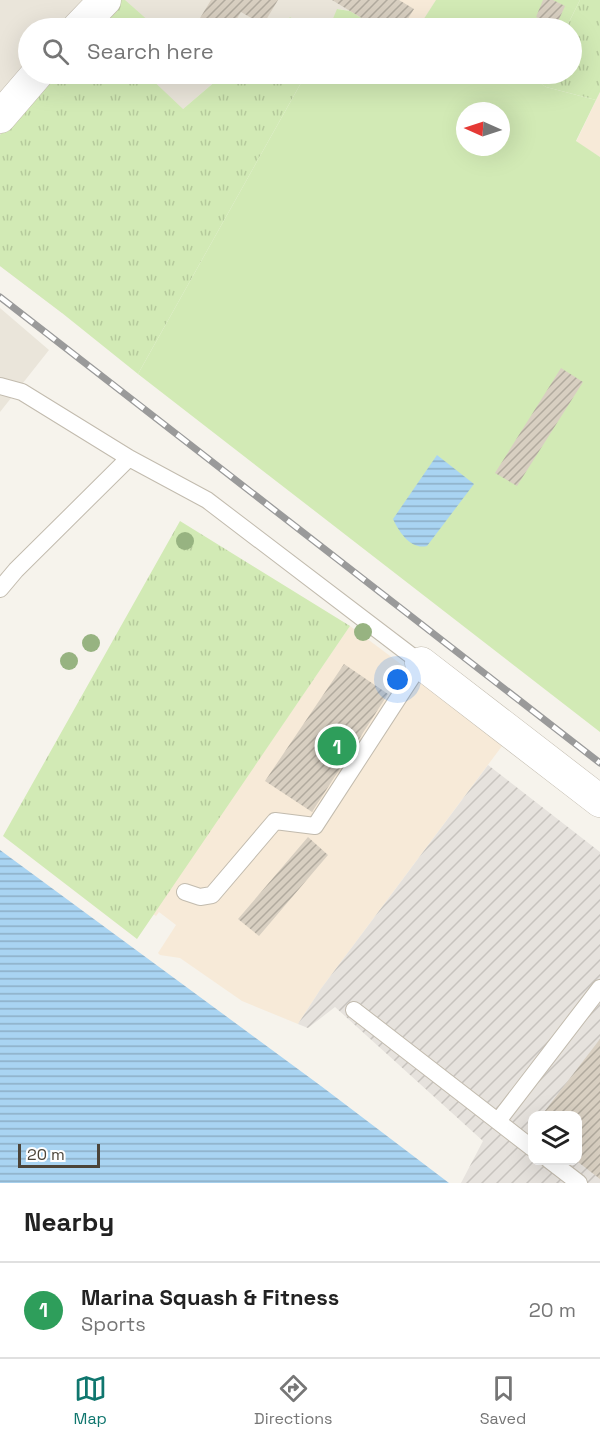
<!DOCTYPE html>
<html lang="en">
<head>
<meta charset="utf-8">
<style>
	:root { --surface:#fff; --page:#f6f6f6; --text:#222; --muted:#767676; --line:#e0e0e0; --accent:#0f766e }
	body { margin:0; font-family:"Space Grotesk",sans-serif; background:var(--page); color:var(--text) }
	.controls { position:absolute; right:18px; bottom:18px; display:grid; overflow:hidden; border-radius:12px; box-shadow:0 6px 24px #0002 }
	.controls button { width:54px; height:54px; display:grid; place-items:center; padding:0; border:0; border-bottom:2px solid var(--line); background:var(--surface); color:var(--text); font:30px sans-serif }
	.compass { position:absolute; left:456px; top:102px; width:54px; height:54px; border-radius:50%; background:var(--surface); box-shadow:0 6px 24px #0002; rotate:273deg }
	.scale { position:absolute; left:18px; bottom:15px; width:82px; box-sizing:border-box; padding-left:6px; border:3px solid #4b4439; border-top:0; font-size:16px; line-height:21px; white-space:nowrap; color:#4b4439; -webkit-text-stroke:4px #fff; paint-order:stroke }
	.you { position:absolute; left:398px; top:680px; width:21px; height:21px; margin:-15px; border:4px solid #fff; border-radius:50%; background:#1a73e8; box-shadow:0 0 0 9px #1a73e833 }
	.badge { display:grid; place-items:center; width:39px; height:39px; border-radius:50%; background:var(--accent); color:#fff; font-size:20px; font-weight:700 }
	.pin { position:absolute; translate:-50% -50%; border:3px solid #fff; box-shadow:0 2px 6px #0006 }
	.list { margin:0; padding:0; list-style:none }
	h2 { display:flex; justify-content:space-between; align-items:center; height:78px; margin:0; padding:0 24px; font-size:26px }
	h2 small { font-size:20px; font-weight:400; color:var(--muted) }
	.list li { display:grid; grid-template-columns:39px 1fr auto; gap:18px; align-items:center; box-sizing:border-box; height:96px; padding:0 24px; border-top:2px solid var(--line) }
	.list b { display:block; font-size:22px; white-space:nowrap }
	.list p { margin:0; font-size:20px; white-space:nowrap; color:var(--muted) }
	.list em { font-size:20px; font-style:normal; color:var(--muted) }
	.icon { flex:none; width:33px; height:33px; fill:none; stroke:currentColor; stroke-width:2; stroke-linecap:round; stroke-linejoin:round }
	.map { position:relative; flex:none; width:600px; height:1183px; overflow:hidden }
	.search { position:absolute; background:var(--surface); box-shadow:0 6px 24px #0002; left:18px; right:18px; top:18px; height:66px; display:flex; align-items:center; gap:15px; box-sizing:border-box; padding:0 21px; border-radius:33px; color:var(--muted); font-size:22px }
	.sheet { height:174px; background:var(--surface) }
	nav { display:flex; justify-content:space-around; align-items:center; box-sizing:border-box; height:84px; border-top:2px solid var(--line); background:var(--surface); font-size:16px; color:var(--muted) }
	nav a { display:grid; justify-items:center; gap:3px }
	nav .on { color:var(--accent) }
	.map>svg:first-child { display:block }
	.residential { fill:#eae5da }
	.commercial { fill:#f7ead8 }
	.industrial { fill:url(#industrial-furrows); fill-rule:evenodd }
	.grass { fill:url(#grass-tufts) }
	.garden { fill:#d2eab5; fill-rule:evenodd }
	.water { fill:url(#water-rules) }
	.building { fill:url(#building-hatch) }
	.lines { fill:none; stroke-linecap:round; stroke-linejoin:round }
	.lane-casing { stroke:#c2bbae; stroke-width:18 }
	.street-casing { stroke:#c2bbae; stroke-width:33 }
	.lane { stroke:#fff; stroke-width:16 }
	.street { stroke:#fff; stroke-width:32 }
	.rail-casing { stroke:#9a9a9a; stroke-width:7 }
	.rail { stroke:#fff; stroke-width:4.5; stroke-dasharray:14; stroke-linecap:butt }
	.tree { fill:#97b381 }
</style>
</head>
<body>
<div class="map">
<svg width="600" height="1183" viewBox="0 0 600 1183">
	<defs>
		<pattern id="industrial-furrows" width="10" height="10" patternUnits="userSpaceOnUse" patternTransform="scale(1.5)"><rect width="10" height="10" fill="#e6e2dd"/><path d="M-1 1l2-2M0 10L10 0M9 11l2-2" fill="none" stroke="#c7c3be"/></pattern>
		<pattern id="grass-tufts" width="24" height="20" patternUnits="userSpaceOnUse" patternTransform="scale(1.5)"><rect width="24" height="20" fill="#d2eab5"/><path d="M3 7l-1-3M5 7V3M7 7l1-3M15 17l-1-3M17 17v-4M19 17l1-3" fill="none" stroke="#b6ca9c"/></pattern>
		<pattern id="water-rules" width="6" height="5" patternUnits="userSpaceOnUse" patternTransform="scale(1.5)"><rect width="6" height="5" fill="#a9d4f2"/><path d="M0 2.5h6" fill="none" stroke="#8caec5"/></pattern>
		<pattern id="building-hatch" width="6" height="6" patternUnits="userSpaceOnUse" patternTransform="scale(1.5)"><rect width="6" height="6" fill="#d8cfc1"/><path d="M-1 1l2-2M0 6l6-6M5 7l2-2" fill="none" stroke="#b1aa9e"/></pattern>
	</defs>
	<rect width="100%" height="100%" fill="#f6f3ec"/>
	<!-- residential -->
	<path class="residential" d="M0,0H436L418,28H378L350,11L338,9L329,28H309L290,17L277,28H28V74H224L183,109L62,313L0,266Z
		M0,308L49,350L0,412Z"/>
	<!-- commercial -->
	<path class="commercial" d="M357,0H436L418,28H378L350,11Z
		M600,92V157L576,142Z
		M350,626L505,742L320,990L298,1024L242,1001L180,958L160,955L158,953L176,925L159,912L156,916L153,914Z"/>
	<!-- industrial -->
	<path class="industrial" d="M488,765L600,852V1183H461L483,1141L335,1007L308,1028L298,1024L320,990ZM532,1116H578V1160H532Z"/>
	<!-- grass -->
	<path class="grass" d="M121,0H125L151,23L147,28H96Z
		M580,0H600V92L596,100L546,87L535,80L542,74H572V28H566Z
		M290,17L309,28H277Z
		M55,74H146L183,109L224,74H306L138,374L62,313L0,266V135Z
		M180,521L350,626L137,939L3,836Z"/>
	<!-- garden -->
	<path class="garden" d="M436,0H580L566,28H418Z
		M337,9L350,11L378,28H329Z
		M306,74H542L536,80L546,87L596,100L576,141L600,157V732L138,374ZM465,111H501V147H465Z"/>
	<!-- water -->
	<path class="water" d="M437,455L474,484L427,546C411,550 399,532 393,519Z
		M0,850L321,1086L449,1183H0Z"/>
	<!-- building -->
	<path class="building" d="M211,0H278L263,25L241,12L231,28H194Z
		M332,0H399L414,9L402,28H378Z
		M543,0H553L565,6L556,26L536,17Z
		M561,368L583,382L517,486L495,473Z
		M344,664L388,694L312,812L265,781Z
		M308,837L328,855L259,936L238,919Z
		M600,1039V1179L578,1162V1116H541Z"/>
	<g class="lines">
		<!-- lane casing -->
		<g class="lane-casing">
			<path id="lane" d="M0,386L22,392L129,458L207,500L421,663L315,826L275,821L212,895L200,897L185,892
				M0,589L16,570L129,458
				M354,1010L532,1148
				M498,1121L600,988
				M549,1160L579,1183"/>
		</g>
		<!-- street casing -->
		<g class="street-casing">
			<path id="street" d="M78,28L105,0
				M0,117L37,74
				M421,663L600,801"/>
		</g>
		<!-- lane -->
		<use href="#lane" class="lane"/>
		<!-- street -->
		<use href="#street" class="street"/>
		<!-- rail casing -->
		<g class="rail-casing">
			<path id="rail" d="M0,297L600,763"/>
		</g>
		<!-- rail -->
		<use href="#rail" class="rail"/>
	</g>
	<!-- trees -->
	<g class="tree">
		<circle cx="185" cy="541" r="9"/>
		<circle cx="363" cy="632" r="9"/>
		<circle cx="91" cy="643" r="9"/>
		<circle cx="69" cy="661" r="9"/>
	</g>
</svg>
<div class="controls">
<button><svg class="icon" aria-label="layers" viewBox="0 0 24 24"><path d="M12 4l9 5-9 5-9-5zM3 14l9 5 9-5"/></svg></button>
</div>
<svg class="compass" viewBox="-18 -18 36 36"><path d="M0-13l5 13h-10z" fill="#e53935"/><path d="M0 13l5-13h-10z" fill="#767676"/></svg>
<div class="scale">20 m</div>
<div class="you"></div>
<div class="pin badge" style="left:337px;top:746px;background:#2e9e5b">1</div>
<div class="search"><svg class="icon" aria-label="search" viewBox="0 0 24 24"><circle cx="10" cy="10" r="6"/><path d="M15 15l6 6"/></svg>Search here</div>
</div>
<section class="sheet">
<h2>Nearby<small></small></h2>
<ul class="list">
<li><span class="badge" style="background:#2e9e5b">1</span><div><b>Marina Squash &amp; Fitness</b><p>Sports</p></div><em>20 m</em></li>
</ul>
</section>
<nav>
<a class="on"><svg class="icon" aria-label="map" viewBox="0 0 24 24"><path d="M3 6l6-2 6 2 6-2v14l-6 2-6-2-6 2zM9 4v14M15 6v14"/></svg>Map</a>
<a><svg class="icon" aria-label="directions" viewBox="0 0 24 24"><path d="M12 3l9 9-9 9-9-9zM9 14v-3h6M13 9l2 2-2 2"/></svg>Directions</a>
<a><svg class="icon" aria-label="saved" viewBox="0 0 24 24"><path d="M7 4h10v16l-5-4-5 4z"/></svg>Saved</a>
</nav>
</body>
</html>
